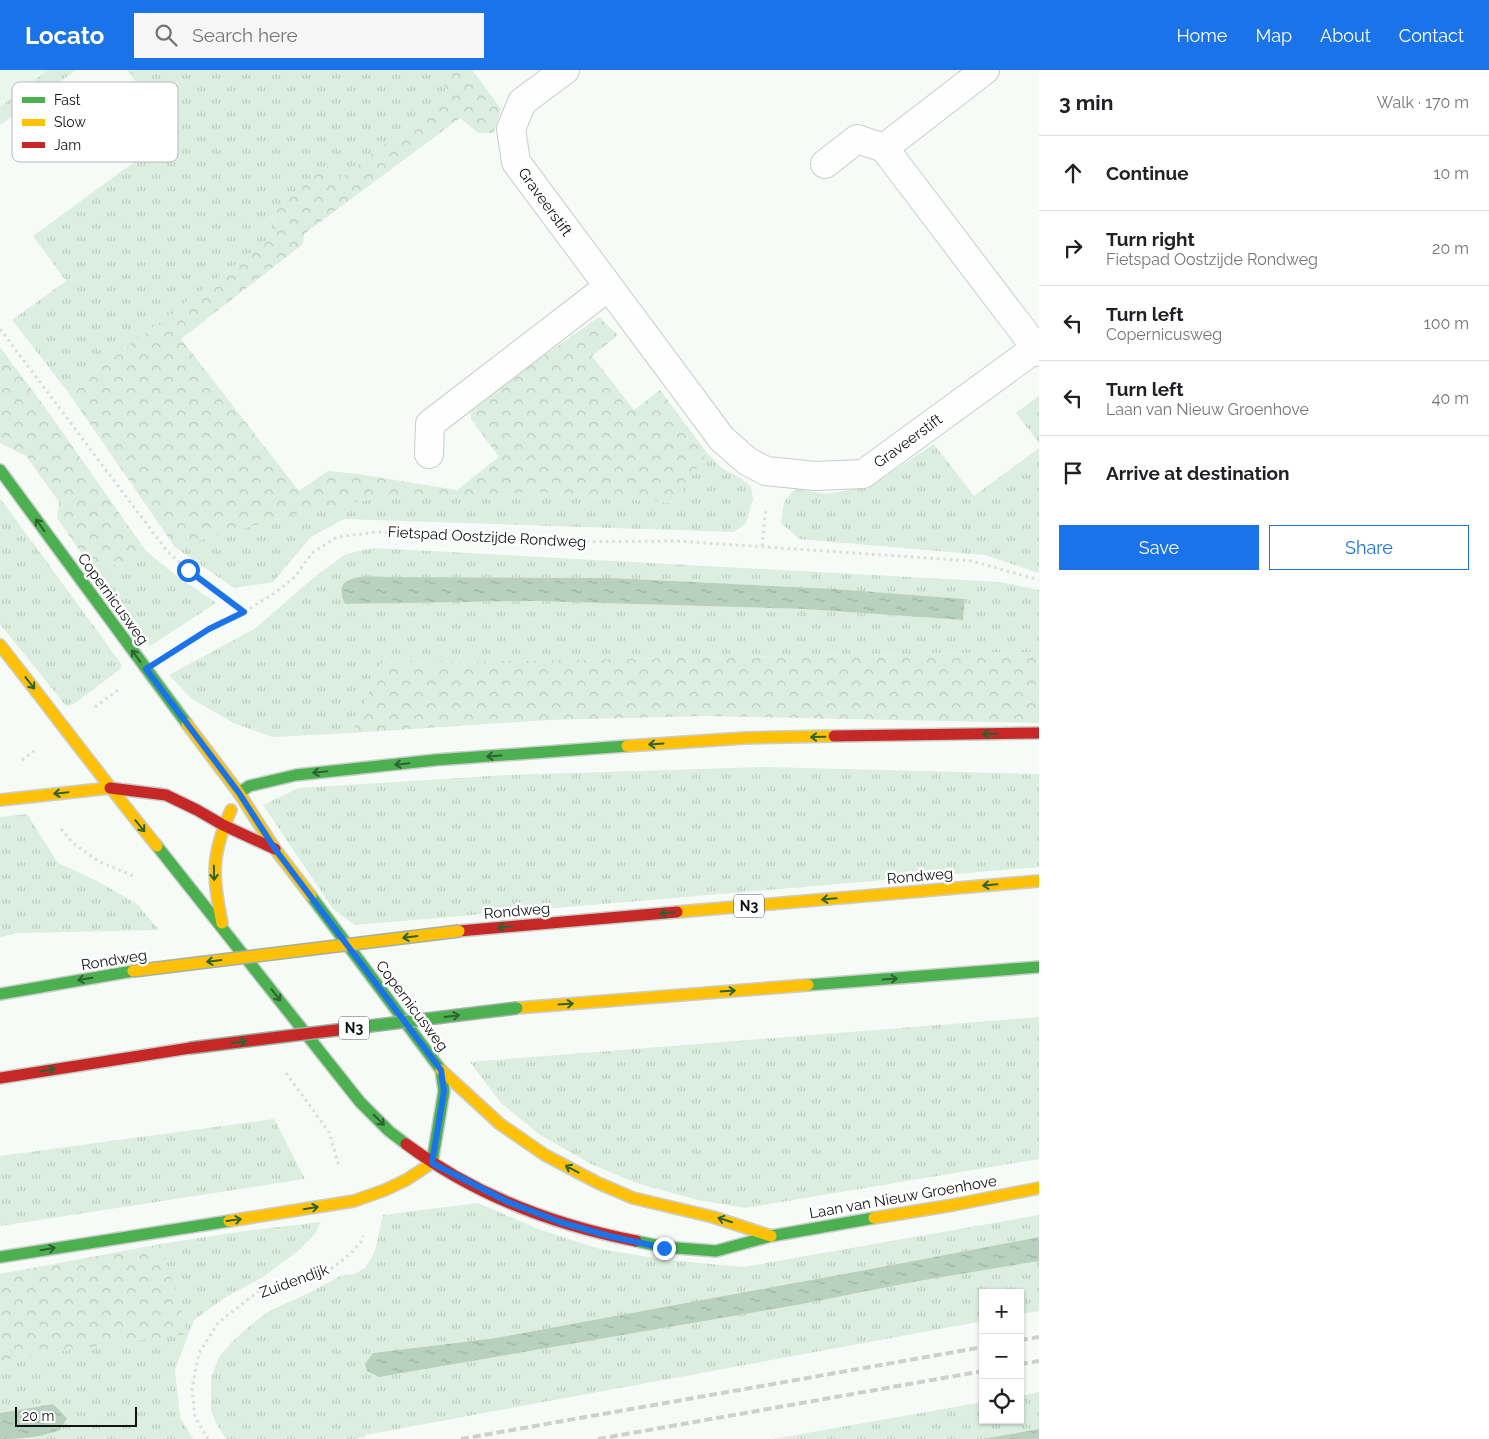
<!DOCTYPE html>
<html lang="en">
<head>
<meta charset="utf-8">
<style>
	:root { --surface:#fff; --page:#f6f6f6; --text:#202124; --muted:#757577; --line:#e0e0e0; --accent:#1a73e8 }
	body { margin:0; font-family:Raleway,sans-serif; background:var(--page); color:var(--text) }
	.controls { position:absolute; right:15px; bottom:15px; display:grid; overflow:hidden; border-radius:0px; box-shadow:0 1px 4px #0004 }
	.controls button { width:45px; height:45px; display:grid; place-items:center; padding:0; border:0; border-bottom:1px solid var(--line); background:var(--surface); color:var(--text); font:25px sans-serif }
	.scale { position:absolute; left:15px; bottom:12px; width:122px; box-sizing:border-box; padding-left:5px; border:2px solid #0e1410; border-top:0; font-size:14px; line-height:18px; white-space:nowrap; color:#0e1410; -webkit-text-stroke:4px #fff; paint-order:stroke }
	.stop { position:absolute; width:15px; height:15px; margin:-11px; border:4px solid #1a73e8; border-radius:50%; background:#fff }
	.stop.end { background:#1a73e8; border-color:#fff; box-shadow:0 1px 5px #0008 }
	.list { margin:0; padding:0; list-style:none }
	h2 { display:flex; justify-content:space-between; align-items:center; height:65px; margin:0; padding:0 20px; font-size:21px }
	h2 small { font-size:16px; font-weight:400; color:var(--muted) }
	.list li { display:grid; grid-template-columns:32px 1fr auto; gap:15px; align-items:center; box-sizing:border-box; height:75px; padding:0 20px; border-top:1px solid var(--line) }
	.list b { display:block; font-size:19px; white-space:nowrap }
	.list p { margin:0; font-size:16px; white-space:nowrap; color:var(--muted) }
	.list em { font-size:16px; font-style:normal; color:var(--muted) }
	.actions { display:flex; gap:10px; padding:15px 20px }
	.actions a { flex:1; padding:11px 0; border:1px solid var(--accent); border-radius:0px; text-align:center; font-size:18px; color:var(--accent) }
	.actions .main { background:var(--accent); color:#fff }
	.icon { flex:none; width:28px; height:28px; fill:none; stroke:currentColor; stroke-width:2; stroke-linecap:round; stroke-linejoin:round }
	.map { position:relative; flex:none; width:1039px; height:1369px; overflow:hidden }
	header { display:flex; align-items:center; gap:30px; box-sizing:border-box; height:70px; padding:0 25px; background:var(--accent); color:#fff }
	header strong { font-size:24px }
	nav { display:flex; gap:28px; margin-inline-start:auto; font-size:18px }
	.search { width:350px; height:45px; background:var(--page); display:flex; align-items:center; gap:12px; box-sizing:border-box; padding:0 18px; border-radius:0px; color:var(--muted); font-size:19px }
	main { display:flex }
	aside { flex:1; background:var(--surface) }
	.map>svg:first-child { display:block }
	.built { fill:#e8f8ec }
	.grass { fill:url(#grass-tufts); fill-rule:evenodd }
	.forest { fill:url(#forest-crowns) }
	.water { fill:url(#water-ripples) }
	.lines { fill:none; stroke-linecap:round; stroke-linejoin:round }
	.street-casing { stroke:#c9ceca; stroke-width:30 }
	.fast-casing { stroke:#c9ceca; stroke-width:14 }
	.slow-casing { stroke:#c9ceca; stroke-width:14 }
	.jam-casing { stroke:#c9ceca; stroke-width:14 }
	.path { stroke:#dbdddc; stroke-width:3; stroke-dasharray:2.5 4; stroke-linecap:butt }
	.street { stroke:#fefefe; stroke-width:28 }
	.fast { stroke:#4caf50; stroke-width:11 }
	.slow { stroke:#ffc107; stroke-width:11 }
	.jam { stroke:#c62828; stroke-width:11 }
	.rail { stroke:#ced0ce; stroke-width:4; stroke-dasharray:8 4; stroke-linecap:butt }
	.fast-bridge-casing { stroke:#9fb1a5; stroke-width:14; stroke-linecap:butt }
	.slow-bridge-casing { stroke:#9fb1a5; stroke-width:14; stroke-linecap:butt }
	.jam-bridge-casing { stroke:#9fb1a5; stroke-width:14; stroke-linecap:butt }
	.fast-bridge { stroke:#4caf50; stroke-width:11 }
	.slow-bridge { stroke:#ffc107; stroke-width:11 }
	.jam-bridge { stroke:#c62828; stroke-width:11 }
	.oneway { stroke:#2d6230 }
	.route { stroke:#1a73e8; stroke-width:6 }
	.labels { text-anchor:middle; stroke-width:5; stroke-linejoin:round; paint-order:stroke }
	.shield { fill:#fff; stroke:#565a58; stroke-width:1 }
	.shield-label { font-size:14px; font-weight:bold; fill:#0e1410 }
	.street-label { font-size:15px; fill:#0e1410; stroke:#fff }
	.key { fill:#fff; stroke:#b7b8b7; stroke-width:1 }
	.key-label { font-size:14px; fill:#0e1410 }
</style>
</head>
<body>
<header>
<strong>Locato</strong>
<div class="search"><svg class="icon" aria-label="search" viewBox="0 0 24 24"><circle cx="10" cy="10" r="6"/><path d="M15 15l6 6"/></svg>Search here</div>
<nav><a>Home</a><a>Map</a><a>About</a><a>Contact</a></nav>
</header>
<main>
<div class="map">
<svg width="1039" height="1369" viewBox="0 0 1039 1369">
	<defs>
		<pattern id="grass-tufts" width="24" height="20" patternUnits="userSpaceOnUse" patternTransform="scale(1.25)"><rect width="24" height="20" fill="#dbeedf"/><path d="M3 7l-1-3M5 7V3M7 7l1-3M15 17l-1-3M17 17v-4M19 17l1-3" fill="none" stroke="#bbcbbe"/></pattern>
		<pattern id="forest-crowns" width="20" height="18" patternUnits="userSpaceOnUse" patternTransform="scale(1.25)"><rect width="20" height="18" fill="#dbeedf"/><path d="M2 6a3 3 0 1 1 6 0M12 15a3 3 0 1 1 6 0" fill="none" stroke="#bbcbbe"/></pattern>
		<pattern id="water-ripples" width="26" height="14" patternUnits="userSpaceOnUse" patternTransform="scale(1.25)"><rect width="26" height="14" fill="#b8d0be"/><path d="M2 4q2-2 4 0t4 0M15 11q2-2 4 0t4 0" fill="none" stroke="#9db2a2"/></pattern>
	</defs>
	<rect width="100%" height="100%" fill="#f6fbf7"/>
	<!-- built -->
	<path class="built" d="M0,0H76L0,55Z"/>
	<!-- grass -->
	<path class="grass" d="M48,0H76L0,55V37Z
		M127,0H432L446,17L445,26L344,106L340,107L329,96L271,146L278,161L274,165L68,322L12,250L66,211L33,166L174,63Z
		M1039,326V373L1016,343Z
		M934,374L974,426L1039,378V503L985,485L799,469L781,453L784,432L795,419L826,424L870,416Z
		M707,383L723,399L742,409L751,417L753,429L746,453L734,462L344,449L311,467L273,512L234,518L175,477L314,439L402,424L467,426L540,422L673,433Z
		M0,428L122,595L119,600L74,634L66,636L0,554Z
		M374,478L1001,512L1039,520V582L381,593L352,663L272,667L234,653L192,629L169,605L256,558L313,508L346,484ZM393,507L612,508L835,519L965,529L963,550L805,539L533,531L345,534V512L352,508Z
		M146,481L177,506L216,533L150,576L95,503Z
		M765,697L1039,704V797L355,855L333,839L263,735L299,718L507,705Z
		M27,744L58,793L97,811L137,834L159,860L19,863L0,867V747Z
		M1039,947V1089L746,1138L698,1130L636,1113L591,1094L540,1065L501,1033L470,992Z
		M274,1049L305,1109L0,1156V1086Z
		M478,1133L538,1159L600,1179L667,1190L744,1197L1039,1145V1167L903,1193L496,1268L373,1283L367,1301L379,1307L797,1235L913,1212L1039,1191V1241L1020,1244V1223H983V1251L365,1365V1367L355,1369H226L216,1353L211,1340V1308L219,1287L233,1271L251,1255L269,1241L313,1221L342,1205L355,1204L366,1197L375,1181L383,1145Z
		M321,1152L315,1164L298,1181L263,1207L223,1229L194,1250L175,1300L180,1347L193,1369H27L41,1366L53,1334L0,1343V1291L68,1280L161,1174L238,1162Z
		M1039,1322V1359L982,1369H773L983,1332V1350H1020V1326Z"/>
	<!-- forest -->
	<path class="forest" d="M432,0H472L501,39L494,63H478L460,48L304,164L303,174L181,269L299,421L328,401L358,404L457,420L499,387L471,349V337L599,247L618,265L592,286L634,340L660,320L707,383L674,433L540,422L467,426L402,424L314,439L175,477L68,322L274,165L278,160L271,145L272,142L325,97L329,96L340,107L344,106L445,26L446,17Z
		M0,277L44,336L146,481L95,503L57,448L59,432L26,386L0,373Z
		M1039,582V653L706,646L548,650L352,663L381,593Z
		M161,1174L188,1264L68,1280L0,1291V1204Z"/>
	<!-- water -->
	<path class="water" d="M393,507L612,508L835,519L965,529L963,550L805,539L533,531L345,534C329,500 372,507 393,507Z
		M1039,1167V1191L913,1212L797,1235L379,1307L367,1301L365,1294L373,1283L496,1268L903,1193Z
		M53,1334L67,1348L60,1360C37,1368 24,1369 0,1369V1343Z
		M1039,1359V1369H982Z"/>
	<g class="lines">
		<!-- street casing -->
		<g class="street-casing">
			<path id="street" d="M565,0L522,32L511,59L516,92L722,369L747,391L766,401L815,406L863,404L1036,278L1039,282
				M985,0L884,78L1036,278
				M825,94L857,69L884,78
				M429,384L430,354L608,217"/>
		</g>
		<!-- fast casing -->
		<g class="fast-casing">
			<path id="fast" d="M0,400L187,654
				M239,723L249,716L296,705L435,690L627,676
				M157,776L360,1032L389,1061L406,1074
				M311,826L441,1000L444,1021L432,1093
				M808,915L1039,897
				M0,924L133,901
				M636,1171L664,1177L716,1181L771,1166L874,1148
				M0,1187L229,1151"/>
		</g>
		<!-- slow casing -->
		<g class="slow-casing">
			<path id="slow" d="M0,575C53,642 103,710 157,776
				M187,654L239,723L275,779L311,826
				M627,676L745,668L834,666
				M0,730L110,718
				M677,842L1039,811
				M222,853C212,806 211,785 231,740
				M517,938L808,915
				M441,1000L500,1054L545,1085L598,1113L633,1128L713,1147L771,1166
				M874,1148L953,1135L1039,1118
				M229,1151L354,1131L385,1120L406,1110L432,1093"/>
		</g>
		<!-- jam casing -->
		<g class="jam-casing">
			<path id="jam" d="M834,666L1039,663
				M110,718L166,725L197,740L223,755L275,779
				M459,861L677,842
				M0,1008L190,978
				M406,1074C473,1124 554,1155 636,1171"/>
		</g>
		<!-- path -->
		<path class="path" d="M131,4L135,0
			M0,259L167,481L188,500L244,542
			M762,476L766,437
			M176,579L209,559L244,542L276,522L295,507L312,483L337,467L377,462L547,472L677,471L972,491L1039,510
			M95,637L118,620
			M22,690L37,679
			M61,759L73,773L98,791L131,805L134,808
			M286,1003L329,1062L339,1096
			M208,1369L195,1347L192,1319L199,1283L218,1253L261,1219L332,1198L351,1183L361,1172L363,1166"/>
		<!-- street -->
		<use href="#street" class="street"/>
		<!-- fast -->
		<use href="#fast" class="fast"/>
		<!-- slow -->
		<use href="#slow" class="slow"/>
		<!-- jam -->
		<use href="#jam" class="jam"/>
		<!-- rail -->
		<path class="rail" d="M1020,1270L1039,1267
			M1020,1294L1039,1291
			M461,1369L983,1277
			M598,1369L983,1301"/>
		<!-- fast-bridge casing -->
		<g class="fast-bridge-casing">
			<path id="fast-bridge" d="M345,959L517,938"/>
		</g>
		<!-- slow-bridge casing -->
		<g class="slow-bridge-casing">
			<path id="slow-bridge" d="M133,901L459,861"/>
		</g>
		<!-- jam-bridge casing -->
		<g class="jam-bridge-casing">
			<path id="jam-bridge" d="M190,978L345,959"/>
		</g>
		<!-- fast-bridge -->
		<use href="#fast-bridge" class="fast-bridge"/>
		<!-- slow-bridge -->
		<use href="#slow-bridge" class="slow-bridge"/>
		<!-- jam-bridge -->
		<use href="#jam-bridge" class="jam-bridge"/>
	</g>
	<!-- one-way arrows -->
	<defs><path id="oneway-shaft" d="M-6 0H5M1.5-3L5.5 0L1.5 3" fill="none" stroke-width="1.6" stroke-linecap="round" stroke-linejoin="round" transform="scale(1.25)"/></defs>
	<g class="oneway">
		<use href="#oneway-shaft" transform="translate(40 455) rotate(-126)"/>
		<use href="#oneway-shaft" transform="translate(136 586) rotate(-126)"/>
		<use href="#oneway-shaft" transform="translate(30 613) rotate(52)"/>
		<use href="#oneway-shaft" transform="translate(990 664) rotate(179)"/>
		<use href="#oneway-shaft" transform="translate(818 667) rotate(179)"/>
		<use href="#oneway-shaft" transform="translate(656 674) rotate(176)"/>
		<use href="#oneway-shaft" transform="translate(494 686) rotate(176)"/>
		<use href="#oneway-shaft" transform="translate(402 694) rotate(174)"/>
		<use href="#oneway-shaft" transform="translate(320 702) rotate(174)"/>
		<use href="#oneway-shaft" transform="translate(61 723) rotate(174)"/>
		<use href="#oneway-shaft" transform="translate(140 756) rotate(51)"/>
		<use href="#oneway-shaft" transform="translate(214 803) rotate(89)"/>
		<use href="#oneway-shaft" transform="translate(990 815) rotate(175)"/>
		<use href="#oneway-shaft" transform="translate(829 829) rotate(175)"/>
		<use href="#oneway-shaft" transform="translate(667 843) rotate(175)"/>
		<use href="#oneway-shaft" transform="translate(505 857) rotate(175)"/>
		<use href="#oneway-shaft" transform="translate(410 867) rotate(173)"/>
		<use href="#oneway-shaft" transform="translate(214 891) rotate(173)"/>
		<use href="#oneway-shaft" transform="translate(85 909) rotate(170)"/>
		<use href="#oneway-shaft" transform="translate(890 909) rotate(-4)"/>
		<use href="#oneway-shaft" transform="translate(728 921) rotate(-4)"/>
		<use href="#oneway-shaft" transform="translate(276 925) rotate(52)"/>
		<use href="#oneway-shaft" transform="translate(566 934) rotate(-4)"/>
		<use href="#oneway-shaft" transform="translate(452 946) rotate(-7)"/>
		<use href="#oneway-shaft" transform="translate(239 972) rotate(-7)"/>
		<use href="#oneway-shaft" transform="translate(48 1000) rotate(-9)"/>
		<use href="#oneway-shaft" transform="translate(379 1050) rotate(45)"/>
		<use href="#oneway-shaft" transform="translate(572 1099) rotate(-152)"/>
		<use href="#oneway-shaft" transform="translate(311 1138) rotate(-9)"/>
		<use href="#oneway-shaft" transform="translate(234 1150) rotate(-8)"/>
		<use href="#oneway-shaft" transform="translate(725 1150) rotate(-162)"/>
		<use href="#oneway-shaft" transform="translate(48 1179) rotate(-9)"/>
	</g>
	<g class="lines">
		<!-- route -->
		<path class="route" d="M188,500L244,542L209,559L146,599L239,723L275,779L441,1000L444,1021L432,1093L508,1132L560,1152L609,1166L664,1178"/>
	</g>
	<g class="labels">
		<!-- shield labels -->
		<g class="shield">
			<rect x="734" y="824.5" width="30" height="23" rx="4"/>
			<rect x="339" y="946.5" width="30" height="23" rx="4"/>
		</g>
		<g class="shield-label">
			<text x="749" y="841">N3</text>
			<text x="354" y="963">N3</text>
		</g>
		<!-- street labels -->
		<g class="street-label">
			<text transform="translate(545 132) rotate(54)" y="5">Graveerstift</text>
			<text transform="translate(908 371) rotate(-36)" y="5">Graveerstift</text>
			<text transform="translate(487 467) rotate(3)" y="5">Fietspad Oostzijde Rondweg</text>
			<text transform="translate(113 529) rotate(54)" y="5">Copernicusweg</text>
			<text transform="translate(920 806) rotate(-5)" y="5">Rondweg</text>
			<text transform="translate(517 841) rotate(-5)" y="5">Rondweg</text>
			<text transform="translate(114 890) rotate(-9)" y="5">Rondweg</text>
			<text transform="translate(412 936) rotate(53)" y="5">Copernicusweg</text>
			<text transform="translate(903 1127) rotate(-10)" y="5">Laan van Nieuw Groenhove</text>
			<text transform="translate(294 1211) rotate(-20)" y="5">Zuidendijk</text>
		</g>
	</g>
	<!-- legend -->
	<rect x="12" y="12" width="166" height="80" rx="8" class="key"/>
	<rect x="22" y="27" width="23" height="6" fill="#4caf50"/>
	<rect x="22" y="49" width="23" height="7" fill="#ffc107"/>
	<rect x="22" y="72" width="23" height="6" fill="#c62828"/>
	<g class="key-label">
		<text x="54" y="35">Fast</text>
		<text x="54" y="57">Slow</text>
		<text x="54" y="80">Jam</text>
	</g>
</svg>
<div class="controls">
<button>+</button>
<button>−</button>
<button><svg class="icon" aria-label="locate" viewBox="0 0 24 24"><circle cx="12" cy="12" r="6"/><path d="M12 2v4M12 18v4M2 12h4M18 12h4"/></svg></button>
</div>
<div class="scale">20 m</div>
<div class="stop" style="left:188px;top:500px"></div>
<div class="stop end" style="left:664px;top:1178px"></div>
</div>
<aside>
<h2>3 min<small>Walk · 170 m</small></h2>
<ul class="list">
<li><svg class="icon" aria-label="ahead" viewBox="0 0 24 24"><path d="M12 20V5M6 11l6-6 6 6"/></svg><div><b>Continue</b></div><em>10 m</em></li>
<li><svg class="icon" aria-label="right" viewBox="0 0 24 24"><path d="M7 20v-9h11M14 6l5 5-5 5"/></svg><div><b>Turn right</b><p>Fietspad Oostzijde Rondweg</p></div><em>20 m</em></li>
<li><svg class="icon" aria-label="left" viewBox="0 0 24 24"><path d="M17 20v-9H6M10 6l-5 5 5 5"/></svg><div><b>Turn left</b><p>Copernicusweg</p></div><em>100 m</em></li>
<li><svg class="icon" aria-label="left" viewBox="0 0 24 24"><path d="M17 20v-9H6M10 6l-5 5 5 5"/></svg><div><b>Turn left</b><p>Laan van Nieuw Groenhove</p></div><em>40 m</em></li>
<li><svg class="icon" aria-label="arrive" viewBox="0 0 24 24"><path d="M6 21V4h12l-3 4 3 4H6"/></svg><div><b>Arrive at destination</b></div></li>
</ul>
<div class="actions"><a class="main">Save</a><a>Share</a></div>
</aside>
</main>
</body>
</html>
